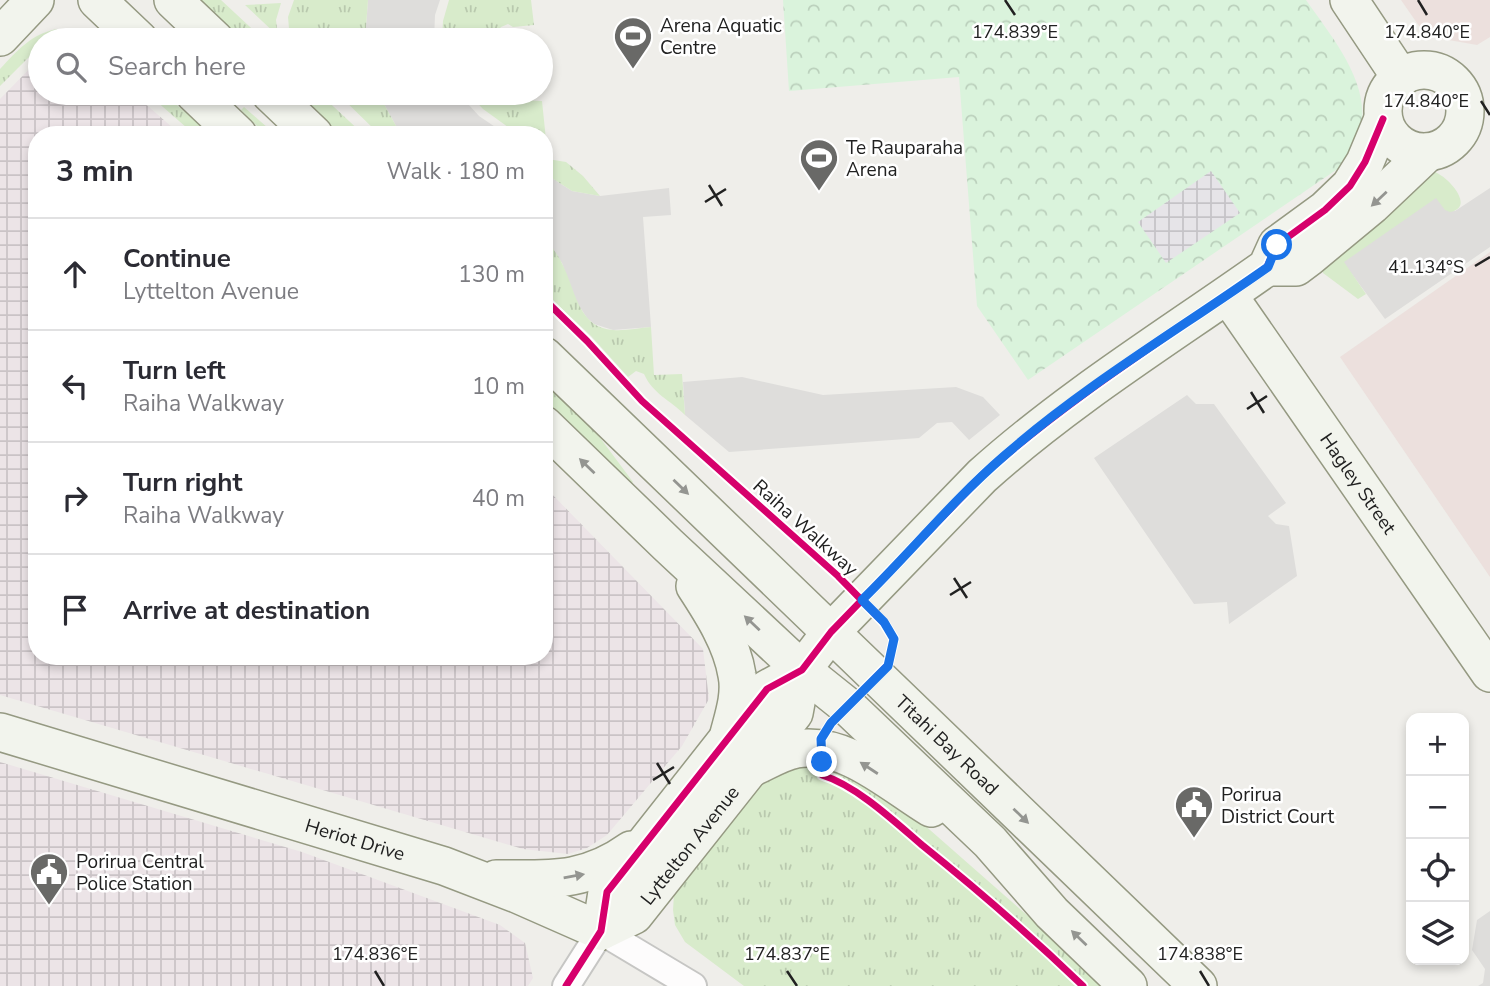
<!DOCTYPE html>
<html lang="en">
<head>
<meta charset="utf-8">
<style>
	:root { --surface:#fff; --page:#f2f2f3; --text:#2b2b33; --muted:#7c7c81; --line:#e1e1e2 }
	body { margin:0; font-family:"Nunito Sans",sans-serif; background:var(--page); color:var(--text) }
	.controls { position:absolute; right:21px; bottom:21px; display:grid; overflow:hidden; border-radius:14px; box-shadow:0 4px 10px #0003 }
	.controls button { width:63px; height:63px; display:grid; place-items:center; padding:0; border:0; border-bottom:2px solid var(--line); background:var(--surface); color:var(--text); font:35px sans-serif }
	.stop { position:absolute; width:21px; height:21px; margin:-16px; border:5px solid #1a73e8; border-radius:50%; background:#fff }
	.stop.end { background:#1a73e8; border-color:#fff; box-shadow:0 2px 7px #0008 }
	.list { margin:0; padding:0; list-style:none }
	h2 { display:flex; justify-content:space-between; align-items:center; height:91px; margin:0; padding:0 28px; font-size:30px }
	h2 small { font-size:23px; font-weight:400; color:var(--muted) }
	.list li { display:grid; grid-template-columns:46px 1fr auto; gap:21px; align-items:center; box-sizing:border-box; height:112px; padding:0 28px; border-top:2px solid var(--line) }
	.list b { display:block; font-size:26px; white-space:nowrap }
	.list p { margin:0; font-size:23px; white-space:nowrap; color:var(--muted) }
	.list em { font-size:23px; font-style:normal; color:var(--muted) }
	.icon { flex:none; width:38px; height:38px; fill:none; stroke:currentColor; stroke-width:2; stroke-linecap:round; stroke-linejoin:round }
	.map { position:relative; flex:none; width:1490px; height:986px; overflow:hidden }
	.search { position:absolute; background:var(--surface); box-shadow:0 4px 10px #0003; left:28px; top:28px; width:525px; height:77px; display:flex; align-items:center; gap:18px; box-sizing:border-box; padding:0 24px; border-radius:38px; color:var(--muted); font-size:26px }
	.panel { position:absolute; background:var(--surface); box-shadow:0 4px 10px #0003; left:28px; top:126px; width:525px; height:539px; border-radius:28px }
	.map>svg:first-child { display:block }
	.residential { fill:#dedddb }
	.commercial { fill:#ece0dd }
	.industrial { fill:url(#industrial-grid) }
	.grass { fill:url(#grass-tufts) }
	.park { fill:url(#park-crowns) }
	.garden { fill:#d8ebcb }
	.plaza { fill:url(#plaza-grid) }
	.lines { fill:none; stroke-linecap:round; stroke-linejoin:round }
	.street-casing { stroke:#c6c6c4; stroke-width:30 }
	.secondary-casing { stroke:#959982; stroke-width:40 }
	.street { stroke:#fdfcfc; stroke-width:26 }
	.secondary { stroke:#f2f4ed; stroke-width:37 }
	.cycleway-casing { stroke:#fff; stroke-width:11 }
	.cycleway { stroke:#d6006c; stroke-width:7 }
	.oneway { fill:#949591 }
	.route { stroke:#1a73e8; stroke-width:9 }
	.ticks { fill:none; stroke:#212121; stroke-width:2.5 }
	.labels { text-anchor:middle; stroke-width:5; stroke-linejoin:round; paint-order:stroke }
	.poi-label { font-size:19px; fill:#212121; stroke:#fff; text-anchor:start }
	.street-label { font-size:19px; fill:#212121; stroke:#fff }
	.ticks-label { font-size:18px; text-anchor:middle; fill:#212121; stroke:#fff; stroke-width:5; stroke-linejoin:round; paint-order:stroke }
</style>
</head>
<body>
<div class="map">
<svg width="1490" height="986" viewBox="0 0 1490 986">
	<defs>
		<pattern id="industrial-grid" width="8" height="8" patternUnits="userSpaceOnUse" patternTransform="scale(1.75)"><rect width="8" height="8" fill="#ece4e7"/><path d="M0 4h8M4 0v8" fill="none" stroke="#cac3c6"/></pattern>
		<pattern id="grass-tufts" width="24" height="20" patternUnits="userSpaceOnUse" patternTransform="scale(1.75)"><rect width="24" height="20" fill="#d8ebcb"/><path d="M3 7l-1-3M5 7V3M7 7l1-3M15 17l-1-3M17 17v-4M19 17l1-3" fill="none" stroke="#b9c9ae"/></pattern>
		<pattern id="park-crowns" width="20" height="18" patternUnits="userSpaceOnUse" patternTransform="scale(1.75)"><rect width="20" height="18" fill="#daf3dc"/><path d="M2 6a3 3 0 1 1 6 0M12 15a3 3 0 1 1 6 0" fill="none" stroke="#bbd0bc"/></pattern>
		<pattern id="plaza-grid" width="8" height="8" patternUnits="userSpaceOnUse" patternTransform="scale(1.75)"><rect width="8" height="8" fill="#e6e4e8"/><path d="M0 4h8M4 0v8" fill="none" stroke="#c5c3c7"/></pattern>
	</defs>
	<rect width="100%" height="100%" fill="#efeeea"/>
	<!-- residential -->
	<path class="residential" d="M368,0H440L435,15L434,40H365Z
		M378,93H458L479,116L507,135H401Z
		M544,173L572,191L600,196L669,188L671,215L643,217L651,327L613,330L594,324L587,318L574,298L562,263L544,238Z
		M1490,188V247L1385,319L1343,262L1436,197L1455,211Z
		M742,377L823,395L956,387L983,397L1000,415L969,440L952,422L937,423L919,438L729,452L685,415L683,382Z
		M1187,395L1196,404H1214L1286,503L1268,516L1276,524L1289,526L1297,576L1229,624L1227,602L1194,604L1094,458Z
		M1490,911V986H1478L1483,983L1485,969L1472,950L1477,920Z"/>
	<!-- commercial -->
	<path class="commercial" d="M1401,0H1490V37L1477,45L1426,36Z
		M1490,252V577L1340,357Z"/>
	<!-- industrial -->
	<path class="industrial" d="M40,58V93H133L181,135H37V656H544V486L703,649L709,699L682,746L607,835L587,848L568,854L523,849L0,695V99Z
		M0,762L302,852L500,925L525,943L533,978L528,986H0Z"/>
	<!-- grass -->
	<path class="grass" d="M196,0H221L264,40H238Z
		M294,0H368L365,40H290L288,17Z
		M449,0H531L534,25L513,27L508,24L501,27L490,40H442L443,21Z
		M281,3L276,20L278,36L245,5Z
		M57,29L58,39L40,40V46L0,86V69C17,51 31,34 57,29Z
		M67,30L85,31L102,40L68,39Z
		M147,93H163L212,135H195Z
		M293,93H319L364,135H337Z
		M337,93H378L401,135H380Z
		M468,93H504L517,100L542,101L548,159L566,162L583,176L600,196L572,191L544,173V135H515V132L483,109Z
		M244,107L276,135H266L241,110Z
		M544,238C553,247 560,258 565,270C576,294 580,328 613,330C625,331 639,328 651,327L654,375L682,374L685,415C670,400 653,394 644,374L636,371L628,377L591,336L544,292Z
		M544,379L595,431L633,482L631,484L544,402Z
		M795,764L840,767L905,808L1037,924L1102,986H744L685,942L675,925L673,910L674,894C709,847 741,789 795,764Z"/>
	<!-- park -->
	<path class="park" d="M783,0H1306C1333,39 1382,95 1354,145C1350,153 1344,160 1339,168L1028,380L977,306L959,77L789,91Z"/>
	<!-- garden -->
	<path class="garden" d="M1432,171C1446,174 1477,207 1450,212L1445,210L1436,198L1344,262L1366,294L1358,299L1323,273L1322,265Z"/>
	<!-- plaza -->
	<path class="plaza" d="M1211,171L1240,213L1166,263L1138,222Z"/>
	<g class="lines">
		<!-- street casing -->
		<g class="street-casing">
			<path id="street" d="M566,986L601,931L693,986"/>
		</g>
		<!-- secondary casing -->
		<g class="secondary-casing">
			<g id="secondary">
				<path d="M97,0L139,40"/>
				<path d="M173,0L215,40"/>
				<path d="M1349,0L1401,78"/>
				<path d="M0,37L35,0"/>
				<circle cx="1424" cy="111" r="41"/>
				<path d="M194,93L238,135"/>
				<path d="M270,93L314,135"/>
				<path d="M1267,267H1296L1308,258L1372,205L1428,152"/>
				<path id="s1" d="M1228,295L1490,673"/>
				<path id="s2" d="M544,356L1198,986"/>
				<path d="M544,425L668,545L802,670L847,706L990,842L1052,913L1128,986"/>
				<path d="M695,586C712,612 732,643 737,675C741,694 734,715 729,734"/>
				<path id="s3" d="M0,732L444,866L517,894L601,931"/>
				<path d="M751,768C765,762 780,752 796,749C846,741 890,783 931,808"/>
				<path d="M496,879C549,879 585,883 631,850"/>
				<path d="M601,931L607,892L767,689L802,670L831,632L982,476C1070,397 1171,335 1267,267L1277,245L1325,210L1350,186L1365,162L1383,119"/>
				<path id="s4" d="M601,931L634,915L794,713L802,670"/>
			</g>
		</g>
		<!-- street -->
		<use href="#street" class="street"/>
		<!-- secondary -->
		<use href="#secondary" class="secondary"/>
		<!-- cycleway casing -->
		<g class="cycleway-casing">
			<path id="cycleway" d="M544,299L587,341L642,401L838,576L884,623L894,639L888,665L831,723L821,739L822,775C857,786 894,821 922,845C978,890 1031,936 1083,986
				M566,986L601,931L607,892L767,689L802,670L831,632L982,476C1070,397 1171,335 1267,267L1277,245L1325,210L1350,186L1365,162L1383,119"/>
		</g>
		<!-- cycleway -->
		<use href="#cycleway" class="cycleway"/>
	</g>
	<!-- one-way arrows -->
	<defs><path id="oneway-solid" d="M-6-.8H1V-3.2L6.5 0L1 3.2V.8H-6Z" transform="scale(1.75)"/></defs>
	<g class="oneway">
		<use href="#oneway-solid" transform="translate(1379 199) rotate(137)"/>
		<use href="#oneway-solid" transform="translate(587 466) rotate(-136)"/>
		<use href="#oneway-solid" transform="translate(681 487) rotate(44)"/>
		<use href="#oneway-solid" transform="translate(752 623) rotate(-137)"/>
		<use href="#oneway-solid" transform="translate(869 768) rotate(-147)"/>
		<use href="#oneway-solid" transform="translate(1021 816) rotate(44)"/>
		<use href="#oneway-solid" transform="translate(574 876) rotate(-10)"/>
		<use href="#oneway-solid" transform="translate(1079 938) rotate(-136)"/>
	</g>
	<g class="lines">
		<!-- route -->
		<path class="route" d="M822,762L821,739L831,723L888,666L894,639L884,622L862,600C910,553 953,500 1004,456C1085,385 1180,329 1268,267L1277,245"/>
	</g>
	<!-- ticks -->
	<path class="ticks" d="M1005,0L1015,15M1418,0L1427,15M1481,101L1490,115M709,185L722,206M705,202L726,189M1475,266L1490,257M1251,392L1264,413M1247,409L1267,396M954,578L967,598M950,595L971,582M657,763L670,784M653,780L674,767M375,971L384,986M787,971L797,986M1200,971L1209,986"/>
	<!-- icons -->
	<defs>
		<g id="stadium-pin" transform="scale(2.0125)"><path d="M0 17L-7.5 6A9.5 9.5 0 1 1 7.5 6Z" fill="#696967" stroke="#fff"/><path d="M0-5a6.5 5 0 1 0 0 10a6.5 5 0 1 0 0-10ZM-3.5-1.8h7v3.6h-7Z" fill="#fff"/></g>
		<g id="civic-pin" transform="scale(2.0125)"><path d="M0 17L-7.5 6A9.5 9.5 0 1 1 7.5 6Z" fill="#696967" stroke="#fff"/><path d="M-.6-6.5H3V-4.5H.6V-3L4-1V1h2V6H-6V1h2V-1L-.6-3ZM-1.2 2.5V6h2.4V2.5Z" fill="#fff"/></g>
	</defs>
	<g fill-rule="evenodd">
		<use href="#stadium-pin" x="633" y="36"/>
		<use href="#stadium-pin" x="819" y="158"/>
		<use href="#civic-pin" x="1194" y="805"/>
		<use href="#civic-pin" x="49" y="872"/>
	</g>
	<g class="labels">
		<!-- poi labels -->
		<g class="poi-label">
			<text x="660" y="32">Arena Aquatic<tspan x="660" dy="22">Centre</tspan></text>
			<text x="846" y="154">Te Rauparaha<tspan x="846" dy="22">Arena</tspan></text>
			<text x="1221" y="801">Porirua<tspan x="1221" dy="22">District Court</tspan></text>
			<text x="76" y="868">Porirua Central<tspan x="76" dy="22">Police Station</tspan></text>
		</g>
		<!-- street labels -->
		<g class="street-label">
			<text dy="7" stroke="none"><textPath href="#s1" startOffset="229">Hagley Street</textPath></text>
			<text transform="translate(806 527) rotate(42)" y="7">Raiha Walkway</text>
			<text dy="7" stroke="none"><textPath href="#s2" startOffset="560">Titahi Bay Road</textPath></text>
			<text dy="7" stroke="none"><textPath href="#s3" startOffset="371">Heriot Drive</textPath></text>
			<text dy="7" stroke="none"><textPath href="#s4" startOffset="126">Lyttelton Avenue</textPath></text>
		</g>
	</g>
	<g class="ticks-label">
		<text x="1015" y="38">174.839°E</text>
		<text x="1427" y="38">174.840°E</text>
		<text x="1426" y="107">174.840°E</text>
		<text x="1426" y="273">41.134°S</text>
		<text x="375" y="960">174.836°E</text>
		<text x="787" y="960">174.837°E</text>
		<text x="1200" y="960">174.838°E</text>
	</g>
</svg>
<div class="controls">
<button>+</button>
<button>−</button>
<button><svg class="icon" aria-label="locate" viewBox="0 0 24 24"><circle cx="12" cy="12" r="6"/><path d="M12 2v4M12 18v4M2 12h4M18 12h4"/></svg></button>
<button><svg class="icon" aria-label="layers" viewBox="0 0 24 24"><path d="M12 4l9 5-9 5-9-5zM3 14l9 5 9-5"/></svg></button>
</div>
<div class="stop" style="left:1277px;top:245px"></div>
<div class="stop end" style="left:822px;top:762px"></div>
<div class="search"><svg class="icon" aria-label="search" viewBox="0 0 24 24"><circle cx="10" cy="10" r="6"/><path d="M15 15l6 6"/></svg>Search here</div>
<section class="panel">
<h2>3 min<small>Walk · 180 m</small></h2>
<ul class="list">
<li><svg class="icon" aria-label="ahead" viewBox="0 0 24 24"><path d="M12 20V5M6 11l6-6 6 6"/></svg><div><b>Continue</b><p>Lyttelton Avenue</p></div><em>130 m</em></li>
<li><svg class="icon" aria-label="left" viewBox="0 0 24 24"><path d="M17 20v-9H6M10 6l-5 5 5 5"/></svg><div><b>Turn left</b><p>Raiha Walkway</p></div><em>10 m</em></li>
<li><svg class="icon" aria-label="right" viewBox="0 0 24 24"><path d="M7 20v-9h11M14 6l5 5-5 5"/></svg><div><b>Turn right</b><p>Raiha Walkway</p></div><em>40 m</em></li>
<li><svg class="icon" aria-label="arrive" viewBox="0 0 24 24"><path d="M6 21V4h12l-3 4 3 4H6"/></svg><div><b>Arrive at destination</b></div></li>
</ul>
</section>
</div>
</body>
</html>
